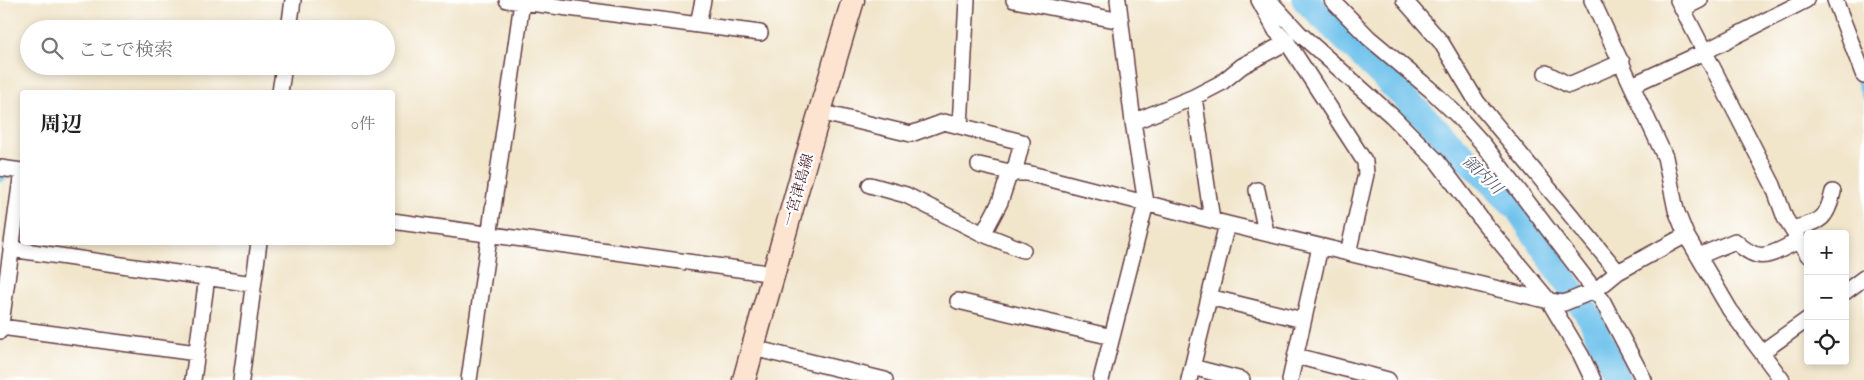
<!DOCTYPE html>
<html lang="ja">
<head>
<meta charset="utf-8">
<style>
	:root { --surface:#fff; --page:#f2f2f2; --text:#222; --muted:#767676; --line:#e0e0e0 }
	body { margin:0; font-family:"IM FELL Double Pica","Noto Serif JP",serif; background:var(--page); color:var(--text) }
	.controls { position:absolute; right:15px; bottom:15px; display:grid; overflow:hidden; border-radius:5px; box-shadow:0 2px 8px #0003 }
	.controls button { width:45px; height:45px; display:grid; place-items:center; padding:0; border:0; border-bottom:1px solid var(--line); background:var(--surface); color:var(--text); font:25px sans-serif }
	.list { margin:0; padding:0; list-style:none }
	h2 { display:flex; justify-content:space-between; align-items:center; height:65px; margin:0; padding:0 20px; font-size:21px }
	h2 small { font-size:16px; font-weight:400; color:var(--muted) }
	.icon { flex:none; width:28px; height:28px; fill:none; stroke:currentColor; stroke-width:2; stroke-linecap:round; stroke-linejoin:round }
	.map { position:relative; flex:none; width:1864px; height:380px; overflow:hidden }
	.search { position:absolute; background:var(--surface); box-shadow:0 2px 8px #0003; left:20px; top:20px; width:375px; height:55px; display:flex; align-items:center; gap:12px; box-sizing:border-box; padding:0 18px; border-radius:28px; color:var(--muted); font-size:19px }
	.panel { position:absolute; background:var(--surface); box-shadow:0 2px 8px #0003; left:20px; top:90px; width:375px; height:155px; border-radius:5px }
	.map>svg:first-child { display:block }
	.lines { fill:none; stroke-linecap:round; stroke-linejoin:round }
	.stream { stroke:#70c2ec; stroke-width:4.5 }
	.river { stroke:#70c2ec; stroke-width:26 }
	.street-casing { stroke:#633d43; stroke-width:18 }
	.secondary-casing { stroke:#633d43; stroke-width:25 }
	.street { stroke:#fff; stroke-width:15 }
	.secondary { stroke:#fde4d1; stroke-width:22 }
	.labels { text-anchor:middle; stroke-width:4.5; stroke-linejoin:round; paint-order:stroke }
	.street-label { font-size:15px; fill:#4a1f2b; stroke:#fff }
	.water-label { font-size:16px; font-style:italic; fill:#57586f; stroke:#fff }
</style>
</head>
<body>
<div class="map">
<svg width="1864" height="380" viewBox="0 0 1864 380">
	<rect width="100%" height="100%" fill="#fff"/>
	<filter id="ink" filterUnits="userSpaceOnUse"><feTurbulence type="fractalNoise" baseFrequency=".02" numOctaves="2"/><feDisplacementMap in="SourceGraphic" scale="10" xChannelSelector="R" yChannelSelector="G"/><feConvolveMatrix kernelMatrix="1 2 1 2 8 2 1 2 1" color-interpolation-filters="sRGB"/></filter>
	<filter id="wash" filterUnits="userSpaceOnUse"><feTurbulence type="fractalNoise" baseFrequency=".0096" numOctaves="4" result="noise"/><feDisplacementMap in="SourceGraphic" scale="20" xChannelSelector="R" yChannelSelector="G"/><feGaussianBlur stdDeviation="1.12" result="paint"/><feColorMatrix in="noise" values="0 0 0 0 0 0 0 0 0 0 0 0 0 0 0 0 0 1.4 0 .05"/><feComposite in="paint" operator="in"/></filter>
	<g filter="url(#wash)">
		<rect width="100%" height="100%" fill="#f1e5ca"/>
		<g class="lines">
			<!-- stream -->
			<path class="stream" d="M1856,74L1864,97
				M0,180L12,174"/>
			<!-- river -->
			<path class="river" d="M1305,0L1517,208L1591,319L1618,380"/>
		</g>
	</g>
	<g filter="url(#ink)">
		<g class="lines">
			<!-- street casing -->
			<g class="street-casing">
				<path id="street" d="M507,0L760,33
					M1014,0L1121,21
					M1259,0L1276,31L1287,42L1365,162L1366,174L1348,253
					M1269,0L1299,33L1392,116L1437,161L1484,223L1549,301L1581,355L1593,380
					M1332,0L1369,38L1431,90L1457,115L1484,145L1602,300L1644,380
					M1404,0L1441,42L1477,102L1618,272
					M1592,0L1665,157L1676,210L1686,235L1730,310L1782,380
					M1678,0L1773,185L1785,218L1808,255
					M1835,0L1864,76
					M1682,9L1700,0
					M698,24L703,0
					M289,29L293,0
					M1546,73L1569,85L1622,62
					M1632,85L1704,52L1806,0
					M280,92L284,66
					M1194,97L1212,220
					M819,112L911,134L944,122L1022,142L1014,173H1027L1227,224L1549,301L1564,303L1596,290L1618,272L1686,235
					M1133,122L1194,97L1221,83L1242,66L1287,42
					M960,126L967,0
					M979,165L1014,173
					M0,168L22,171
					M870,185L906,195L983,234L1023,250
					M1257,190L1266,232
					M392,221L774,274
					M1792,229C1820,221 1826,222 1833,192
					M983,234L1000,202L1008,178L1014,173
					M11,249L253,284
					M1699,256L1735,241C1762,266 1769,254 1799,241
					M1845,292L1864,278
					M1209,297L1303,320
					M958,301L1112,337
					M1,327L197,353
					M0,331L22,171
					M753,348L885,380
					M1762,352L1808,319
					M1296,356L1388,380
					M1192,367L1242,380
					M193,380L207,277
					M241,380L259,242
					M469,380L522,2
					M1101,380L1146,203L1133,122L1118,0
					M1189,380L1227,224
					M1290,380L1320,247"/>
			</g>
			<!-- secondary casing -->
			<g class="secondary-casing">
				<path id="secondary" d="M744,380C779,253 815,126 853,0"/>
			</g>
			<!-- street -->
			<use href="#street" class="street"/>
			<!-- secondary -->
			<use href="#secondary" class="secondary"/>
		</g>
	</g>
	<g class="labels">
		<!-- street labels -->
		<g class="street-label">
			<text transform="translate(798 190) rotate(-74)" y="5">一宮津島線</text>
		</g>
		<!-- water labels -->
		<g class="water-label">
			<text transform="translate(1483 174) rotate(44)" y="6">領内川</text>
		</g>
	</g>
</svg>
<div class="controls">
<button>+</button>
<button>−</button>
<button><svg class="icon" aria-label="locate" viewBox="0 0 24 24"><circle cx="12" cy="12" r="6"/><path d="M12 2v4M12 18v4M2 12h4M18 12h4"/></svg></button>
</div>
<div class="search"><svg class="icon" aria-label="search" viewBox="0 0 24 24"><circle cx="10" cy="10" r="6"/><path d="M15 15l6 6"/></svg>ここで検索</div>
<section class="panel">
<h2>周辺<small>0件</small></h2>
<ul class="list">
</ul>
</section>
</div>
</body>
</html>
